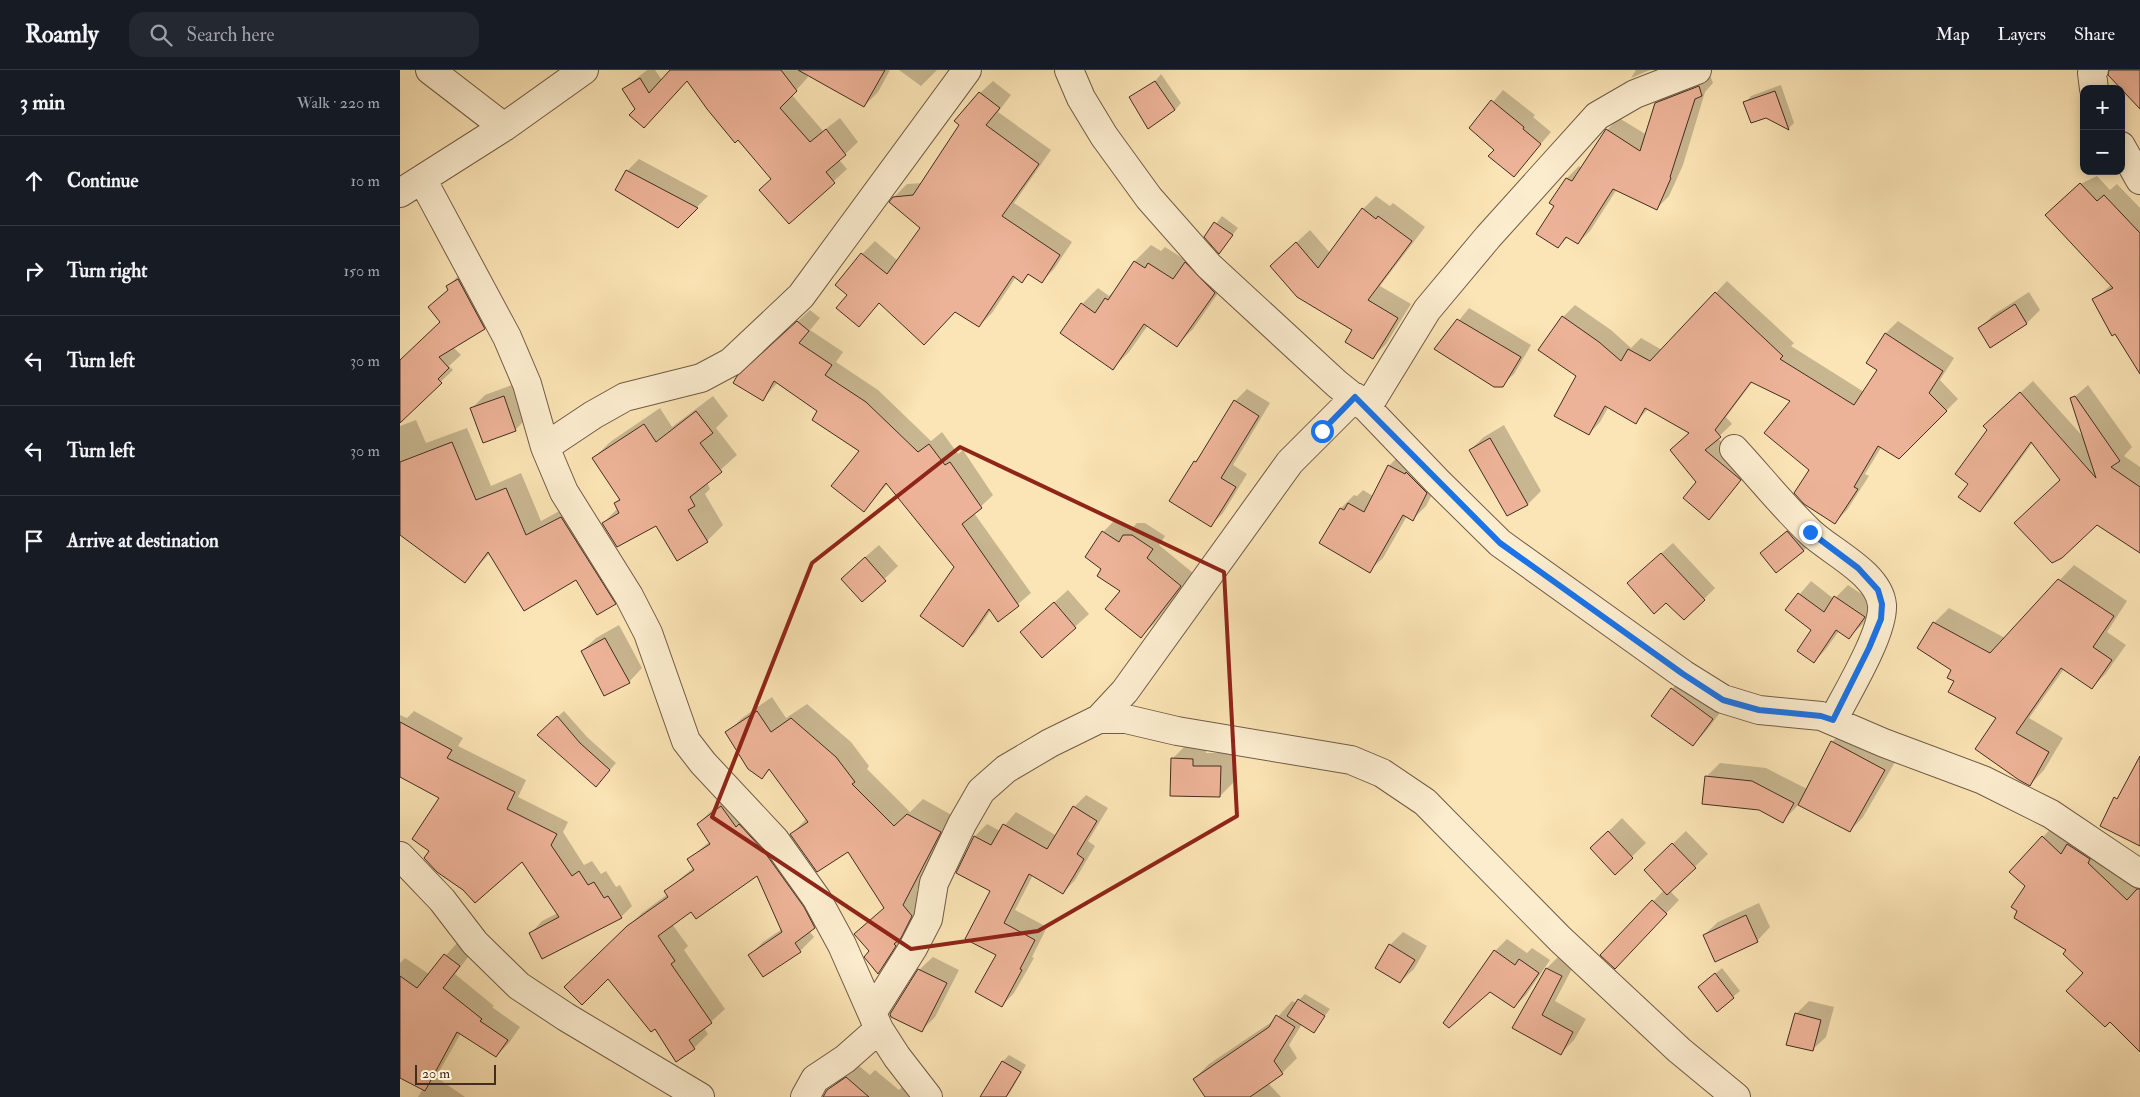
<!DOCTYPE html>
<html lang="en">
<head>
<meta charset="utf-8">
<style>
	:root { --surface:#171b24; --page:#242831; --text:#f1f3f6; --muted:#9ea1a6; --line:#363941 }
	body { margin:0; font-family:"IM FELL Double Pica",serif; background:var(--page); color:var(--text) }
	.controls { position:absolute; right:15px; top:15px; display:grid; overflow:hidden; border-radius:10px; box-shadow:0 2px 12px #0003 }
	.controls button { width:45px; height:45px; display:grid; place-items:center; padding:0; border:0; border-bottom:1px solid var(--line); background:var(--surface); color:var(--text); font:25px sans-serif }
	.scale { position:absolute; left:15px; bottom:12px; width:81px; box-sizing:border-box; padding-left:5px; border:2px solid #432d21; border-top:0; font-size:14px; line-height:18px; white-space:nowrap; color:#432d21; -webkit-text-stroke:4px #fcedcf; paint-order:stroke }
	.stop { position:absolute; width:15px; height:15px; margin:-11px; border:4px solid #1a73e8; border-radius:50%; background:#fff }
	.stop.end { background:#1a73e8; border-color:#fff; box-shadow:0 1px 5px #0008 }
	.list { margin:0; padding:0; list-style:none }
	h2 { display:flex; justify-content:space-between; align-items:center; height:65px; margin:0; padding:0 20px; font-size:21px }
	h2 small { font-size:16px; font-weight:400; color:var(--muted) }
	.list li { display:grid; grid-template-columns:32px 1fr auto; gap:15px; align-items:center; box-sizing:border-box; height:90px; padding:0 20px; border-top:1px solid var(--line) }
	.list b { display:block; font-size:19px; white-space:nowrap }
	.list em { font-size:16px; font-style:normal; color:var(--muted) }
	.icon { flex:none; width:28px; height:28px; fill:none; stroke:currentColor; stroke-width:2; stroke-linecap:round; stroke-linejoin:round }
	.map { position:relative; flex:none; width:1740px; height:1027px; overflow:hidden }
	header { display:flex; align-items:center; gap:30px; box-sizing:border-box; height:70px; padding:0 25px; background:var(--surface); border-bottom:1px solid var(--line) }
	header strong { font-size:24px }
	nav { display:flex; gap:28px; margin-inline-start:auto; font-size:18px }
	.search { width:350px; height:45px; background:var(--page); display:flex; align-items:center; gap:12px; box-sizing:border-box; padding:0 18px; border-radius:15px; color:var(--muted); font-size:19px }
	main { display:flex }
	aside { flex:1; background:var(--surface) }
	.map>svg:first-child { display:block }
	.shadow { fill:#0003 }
	.building { fill:#edb398; stroke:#432d21 }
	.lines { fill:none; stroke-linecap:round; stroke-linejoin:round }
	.minor-casing { stroke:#715b46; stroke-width:30 }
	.minor { stroke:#fcedcf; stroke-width:28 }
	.route { stroke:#1a73e8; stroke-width:6 }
	.marked { fill:none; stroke:#8f2418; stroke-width:4; stroke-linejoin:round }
</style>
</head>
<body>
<header>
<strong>Roamly</strong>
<div class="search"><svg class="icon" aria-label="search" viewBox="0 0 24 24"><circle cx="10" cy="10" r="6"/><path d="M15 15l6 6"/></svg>Search here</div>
<nav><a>Map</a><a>Layers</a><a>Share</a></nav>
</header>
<main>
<aside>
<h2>3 min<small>Walk · 220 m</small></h2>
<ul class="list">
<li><svg class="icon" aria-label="ahead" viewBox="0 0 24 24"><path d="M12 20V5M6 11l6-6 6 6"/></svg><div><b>Continue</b></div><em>10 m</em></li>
<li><svg class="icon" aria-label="right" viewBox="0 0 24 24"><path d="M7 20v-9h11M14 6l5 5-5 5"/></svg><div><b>Turn right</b></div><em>150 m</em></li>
<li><svg class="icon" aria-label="left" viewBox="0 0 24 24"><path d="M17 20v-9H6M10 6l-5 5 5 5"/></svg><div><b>Turn left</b></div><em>30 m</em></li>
<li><svg class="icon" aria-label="left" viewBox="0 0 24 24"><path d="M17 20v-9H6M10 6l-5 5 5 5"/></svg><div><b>Turn left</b></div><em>30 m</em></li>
<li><svg class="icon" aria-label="arrive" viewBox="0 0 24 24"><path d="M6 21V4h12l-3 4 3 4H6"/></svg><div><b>Arrive at destination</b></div></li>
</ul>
</aside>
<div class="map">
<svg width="1740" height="1027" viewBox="0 0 1740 1027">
	<rect width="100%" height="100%" fill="#fbe4b5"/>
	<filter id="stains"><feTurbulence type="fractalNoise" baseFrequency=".004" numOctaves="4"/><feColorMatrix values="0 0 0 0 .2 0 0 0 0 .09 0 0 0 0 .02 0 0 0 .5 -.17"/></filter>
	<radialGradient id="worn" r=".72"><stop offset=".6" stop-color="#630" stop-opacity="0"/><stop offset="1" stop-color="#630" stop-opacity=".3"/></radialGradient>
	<!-- shadow -->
	<path class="shadow" d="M247,0H255L262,10L272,0H490L478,22L464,36L405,2L408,7L392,25L423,61L440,48L458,72L439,90L447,99L389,152L372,109L288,9L236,39L224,19Z
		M499,0H537L521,16Z
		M1236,0H1250L1231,8Z
		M761,4L781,33L775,40L735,35Z
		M1310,5L1313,13L1305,22L1283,95L1269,126L1257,138L1217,119L1190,161L1178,173L1168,167L1158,177L1155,136L1167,108L1179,96L1182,98L1207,60L1219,48L1247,65L1257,33L1270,21Z
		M593,11L611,25L598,42L651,80L614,133L672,172L654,199L642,211L630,203L622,211L616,207L592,243L579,256L555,240L480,232L459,255L449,225L462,184L475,171L498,191L522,158L494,127L507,114L523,113L580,23Z
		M1381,15L1394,53L1388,59L1345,33L1351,26Z
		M1103,20L1135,45L1133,47L1151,62L1114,105L1095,79L1071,58Z
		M239,89L308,126L278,156L227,101Z
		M1697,106L1710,120L1717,114L1740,138V292L1694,230L1711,215L1678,115Z
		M976,126L990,136L993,133L1025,157L980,216L1011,234L986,274L973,287L954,259L885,183L910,160L930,183L963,139Z
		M822,146L838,158L819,182L806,167Z
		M751,175L761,181L765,177L787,191L830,206L793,259L777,275L748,255L729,282L713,298L682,234L698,218L709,226L718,217L735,191Z
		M60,204L96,246L84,258L53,277L61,285L49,296L53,300L14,337L0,322V291L41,252L29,237L49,219L48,216Z
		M1327,211L1394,273L1391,276L1464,322L1478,299L1468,292L1486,263L1498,251L1554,288L1540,310L1558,329L1499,388L1482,376L1465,404L1469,406L1447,440L1435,452L1411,400L1392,331L1353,311L1326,347L1332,354L1317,368L1352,397L1309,448L1290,362L1249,338L1236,352L1209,336L1200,352L1189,364L1163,247L1175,235L1211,260L1231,278L1241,268L1262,280Z
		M1629,222L1640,240L1627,253L1580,258L1593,245Z
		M1069,238L1131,275L1114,304L1102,315L1036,279Z
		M410,240L420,248L410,260L443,282L436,292L478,320L531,371L542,362L558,384L563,380L593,425L574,443L631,523L599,550L591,540L575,563L563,575L556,497L488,413L464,441L461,380L419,341L378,312L363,329L351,294Z
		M1633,311L1685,369L1672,329L1688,315L1732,377L1724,386L1740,397V471L1661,410L1633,372L1592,428L1580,441L1570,414L1589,359L1597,344Z
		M117,313L129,346L115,360L71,339L85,325Z
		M847,319L870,333L833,395L847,404L823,443L811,455L795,392L803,383L835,331Z
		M313,326L328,346L316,358L337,385L307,412L310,419L305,424L323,455L307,471L257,455L203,453L218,438L215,433L220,428L194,388L210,372L260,338L272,357Z
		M16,350L26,373L67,358L91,416L121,403L141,451L176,432L230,518L215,533L177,508L90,483L65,511L0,463V356Z
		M1104,355L1141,421L1128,434L1107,445L1070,380L1084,367Z
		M1002,382L1040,409L1026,436L1013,449L1007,446L983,488L969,501L941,438L954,425L957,426L963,420L973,426L989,396Z
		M716,449L731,459L737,453H745L765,466L759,475L793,503L754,554L741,566L721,521L703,499V462Z
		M1401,449L1417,467L1404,480L1376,501L1361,483Z
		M1273,473L1315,518L1284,549L1240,502Z
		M479,475L498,496L462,530L456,495Z
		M1674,495L1727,531L1707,562L1726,575L1706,603L1692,618L1664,599L1629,648L1663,668L1644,700L1630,715L1598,648L1556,611L1553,600L1518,578L1534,553L1549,538L1605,568Z
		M1411,511L1434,529L1448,515L1476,534L1462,555L1449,567L1439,561L1426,579L1414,592L1413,560L1387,539Z
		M668,520L689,544L642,587L621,562Z
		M219,555L242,598L229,612L182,581L196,568Z
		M1285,605L1326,635L1306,661L1293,675L1272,619Z
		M372,627L386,648L407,634L451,672L469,696L467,699L510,742L523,729L555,747L517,820L526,830L493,887L478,902L471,881L456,864L485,837L449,780L392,764L407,748L371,698L362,707L327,663L342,648Z
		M14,641L63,668L58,676L126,710L118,727L168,752L163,762L184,795L192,791L201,804L206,801L216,817L220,815L232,836L221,847L131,863L142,851L158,843L122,791L31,780L41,728L0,705V645L7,648Z
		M164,641L187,667L216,693L202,709L145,658Z
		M1445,659L1498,687L1463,747L1450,761L1399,734L1383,751L1307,706L1320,693L1366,698L1407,719L1432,672Z
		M786,675L806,676V683H834L833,713L820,726L773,688Z
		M335,723L428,843L409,861L414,867L400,881L350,885L363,872L382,859L358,804L291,841L272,854L288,876L284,880L325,939L304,958L308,964L294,978L255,957L208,908L166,917L242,843L268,824L266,821L294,797L289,789L310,771L298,754L312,740Z
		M686,725L708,738L688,771L695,776L675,810L663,823L633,805L615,840L647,857L632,887L634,888L614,923L602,936L592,821L558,802L575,766L587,754L600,761L616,742L657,766L674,737Z
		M1222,748L1246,773L1215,803L1205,765Z
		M1658,751L1740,811V980L1668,880L1626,815L1643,767Z
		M1286,761L1308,784L1270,821L1279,830L1228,884L1202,885L1264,820L1259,787Z
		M1359,833L1370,857L1357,871L1304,865L1318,852Z
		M1003,862L1027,876L1014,899L1000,912L990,875Z
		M1107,869L1127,883L1132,878L1150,890L1126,925L1114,937L1095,881Z
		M58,872L72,882L55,904L94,936L92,937L120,957L109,973L96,986L61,963L36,1007L65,1027H18L23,1019L0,1006V893L5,888L29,904Z
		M1160,885L1175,893L1155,931L1186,949L1174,970L1160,984L1114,958L1147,898Z
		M533,887L559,900L535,947L522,960L519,900Z
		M1322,898L1340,921L1317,940L1299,917Z
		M905,924L930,939L913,961L902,954L889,975L897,988L882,1003L868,1013L881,1027H806L794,1009L809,994L876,949L892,931L896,933Z
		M1409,931L1434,937L1426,967L1412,980L1396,944Z
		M609,985L626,995L609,1024L606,1027H596L603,991Z
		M459,996L470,1005L475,1000L499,1020L509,1010L531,1027H424L441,1008Z"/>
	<!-- building -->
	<path class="building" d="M270,0H381L397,21L380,38L410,72L426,59L446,85L426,102L435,113L389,154L359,120L371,109L338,70L335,73L307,39L287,11L244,58L229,45L235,39L222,19L240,8L249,23Z
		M398,0H485L464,37Z
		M1709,0H1740V39L1708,5Z
		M755,11L775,40L748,59L729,27Z
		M1299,16L1302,26L1295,29L1270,107L1271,108L1257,140L1213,119L1178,174L1166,167L1158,178L1136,164L1154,136L1149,133L1166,108L1172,111L1206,59L1240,81L1255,33Z
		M1375,21L1389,60L1366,48L1351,53L1343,32Z
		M579,22L600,38L586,55L639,94L602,146L660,185L642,213L628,204L622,213L613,206L579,257L555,242L524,275L479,233L459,257L436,238L447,225L435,215L461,183L487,204L520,158L489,132L493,127L513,125L559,55L554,51Z
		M1091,30L1124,57L1123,59L1141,74L1114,107L1088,86L1094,80L1069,58Z
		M226,100L298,138L278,158L215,120Z
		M1680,113L1697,131L1704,125L1740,163V304L1715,264L1712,266L1692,229L1713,218L1645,145Z
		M962,138L976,149L978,146L1012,171L968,230L998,248L973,289L945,272L952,260L897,227L870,196L896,172L918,198Z
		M814,152L833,165L819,184L804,167Z
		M734,191L745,198L748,193L773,209L785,192L815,223L777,277L744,254L713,300L660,263L681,233L695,243L705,228L708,230Z
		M58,209L85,259L39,287L49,298L38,309L42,313L0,353V290L40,252L28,237L48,220L46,216Z
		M1315,222L1383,286L1380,289L1454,335L1477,300L1466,293L1485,263L1543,301L1529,323L1547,341L1499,389L1478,376L1454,417L1458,419L1435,454L1404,434L1394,423L1409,400L1364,363L1390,331L1351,312L1315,360L1321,367L1305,380L1341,410L1309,450L1283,428L1296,412L1270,380L1289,363L1245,338L1236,354L1205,336L1189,365L1154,346L1176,306L1138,280L1162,246L1199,272L1221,291L1228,279L1250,291Z
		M1615,234L1627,254L1590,278L1578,258Z
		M1057,249L1121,287L1103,317H1094L1034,279Z
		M397,251L409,261L399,273L432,295L425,305L466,332L518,382L529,374L545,395L550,392L582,438L562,454L619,536L598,552L589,539L563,577L520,546L554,497L486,413L464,442L431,416L459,381L412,350L417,341L374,311L363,331L333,313L337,306Z
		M1620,322L1696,408L1670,328L1675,326L1720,391L1711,397L1740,417V483L1697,455L1662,488L1652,493L1614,453L1660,410L1631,372L1580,442L1558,427L1568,414L1555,404L1587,360L1583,356Z
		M104,326L116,361L83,373L70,338Z
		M834,330L859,346L821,408L836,417L811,457L769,431L794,391L796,392Z
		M296,341L313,363L300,373L322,402L290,427L295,436L288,440L308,472L277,491L256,456L217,477L202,453L219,443L214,433L220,430L192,388L244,354L256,372Z
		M1090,368L1128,435L1107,446L1069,380Z
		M52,372L76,430L106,418L126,465L161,447L216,534L197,545L176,510L124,541L88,482L65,513L0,465V392Z
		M988,395L1005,404L1006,402L1027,423L1013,451L1003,445L970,503L919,473L940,438L944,440L948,433L964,442Z
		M702,461L719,472L723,465H732L753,479L747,488L781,516L741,568L705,539L720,521L697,506L701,499L685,487Z
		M1387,461L1404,481L1376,503L1360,483Z
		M1261,483L1305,530L1284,550L1266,533L1254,544L1227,513Z
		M465,487L486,511L462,532L441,509Z
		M1658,509L1714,546L1693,577L1712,590L1692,619L1661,598L1616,663L1649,682L1630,716L1619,710L1575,679L1596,648L1548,622L1554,611L1547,608L1551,600L1517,578L1533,552L1590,583Z
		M1398,523L1424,542L1434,526L1465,547L1449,569L1436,560L1414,593L1397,581L1411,560L1385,540Z
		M654,532L676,558L642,588L620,562Z
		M205,568L230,613L204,626L181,581Z
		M1271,618L1313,649L1293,676L1251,646Z
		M357,641L371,662L391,648L436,687L455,712L452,714L494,756L507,744L541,762L503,835L512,846L501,868L494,874L496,876L478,904L464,887L469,881L454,864L484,838L448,782L417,802L390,764L408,752L369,699L362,709L348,699L325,662Z
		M157,646L180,673L210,700L196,717L137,665Z
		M0,652L52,680L47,688L115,722L107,739L157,764L151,775L172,806L179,801L188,815L194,812L204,828L208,826L222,848L142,889L129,863L159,847L122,792L75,833L63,820L37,802L24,788L29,781L12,769L39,728L0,707Z
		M1431,671L1485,700L1450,762L1398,735Z
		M1740,686V776L1700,756L1714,727L1717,729Z
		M771,688L793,689V696H821L820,727L770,726Z
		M1305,706L1352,711L1394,733L1383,753L1359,740L1302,734Z
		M321,736L336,757L339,754L363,780L404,837L415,858L395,873L401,882L363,907L348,885L382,862L357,806L296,849L291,842L258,866L275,891L271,894L312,953L289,970L295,979L276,992L255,959L251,962L208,909L182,935L164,917L227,856L268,827L264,821L294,800L287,789L310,774L297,754Z
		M673,736L697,751L677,784L684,789L663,824L629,804L604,853L635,870L620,899L622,900L602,937L575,922L596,885L565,869L590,821L556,803L574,766L591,775L603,754L647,779Z
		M1208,761L1233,788L1215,805L1190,778Z
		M1642,766L1661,784L1667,774L1690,789L1688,793L1727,830L1737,819H1740V982L1710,952L1705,957L1666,921L1683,903L1663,884L1666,880L1614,848L1617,841L1611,837L1625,816L1609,802Z
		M1272,773L1296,798L1267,825L1244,800Z
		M1252,830L1267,844L1215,899L1200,885Z
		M1346,845L1358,872L1315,892L1303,865Z
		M989,874L1015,890L1000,913L975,898Z
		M1094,880L1115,895L1119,889L1139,903L1114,938L1090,922L1049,958L1043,953Z
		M44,884L60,896L43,918L82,949L80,951L108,970L96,987L57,962L25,1021L0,1008V906L17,918Z
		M1146,898L1162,906L1142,945L1173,962L1161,985L1112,958Z
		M518,899L547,913L522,962L491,947L490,944Z
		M1315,903L1334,928L1317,942L1298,917Z
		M898,929L925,946L914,963L887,946Z
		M1395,943L1421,950L1413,981L1386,975Z
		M876,945L895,957L874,991L883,1004L850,1027H805L793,1009L869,957Z
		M602,991L621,1002L606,1027H580Z
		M446,1007L469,1027H423L427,1020Z"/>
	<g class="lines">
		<!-- minor casing -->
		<g class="minor-casing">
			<path id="minor" d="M30,0L104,57
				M669,0L681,28L704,66L749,128L809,196L937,314L967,338L1037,411L1100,473L1283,604L1323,629L1359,640L1421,646L1484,673L1583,710L1651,744L1740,804
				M1694,19L1692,3L1694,0
				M1721,76L1740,110
				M22,109L107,267L127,314L145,377L164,422L229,526L248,563L286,671L303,693L375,770L417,829L442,875L479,959L497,987L528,1027
				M0,123L104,57L184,0
				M967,338L1027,240L1088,167L1197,46L1235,24L1297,0
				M145,377L193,345L225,327L301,308L331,292L401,226L567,0
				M1334,379C1359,406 1382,435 1409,461C1429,481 1479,503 1482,535C1484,562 1447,623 1433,650
				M699,649H726L777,661L951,690L982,703L1025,732L1160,869L1279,980L1336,1027
				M0,786L42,830L75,873L119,916L166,947L300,1027
				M472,943L513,878L528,849L534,813L562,754L581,721L606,699L650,673L699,649L725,621L890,392L955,327
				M405,1027L415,1009L445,989L479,959"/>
		</g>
		<!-- minor -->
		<use href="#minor" class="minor"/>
	</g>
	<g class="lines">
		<!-- route -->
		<path class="route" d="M922,361L955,327L1100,473L1283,604L1323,630L1359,640L1421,646L1433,650L1469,578L1481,549L1482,534L1478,520L1458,498L1410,462"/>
	</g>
	<!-- marked area -->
	<path class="marked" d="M560,377L824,502L837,746L638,861L511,879L312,747L412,493Z"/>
	<rect width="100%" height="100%" filter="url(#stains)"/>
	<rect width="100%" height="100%" fill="url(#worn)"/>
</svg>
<div class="controls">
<button>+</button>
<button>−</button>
</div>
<div class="scale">20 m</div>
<div class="stop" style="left:922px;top:361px"></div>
<div class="stop end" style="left:1410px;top:462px"></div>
</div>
</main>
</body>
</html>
